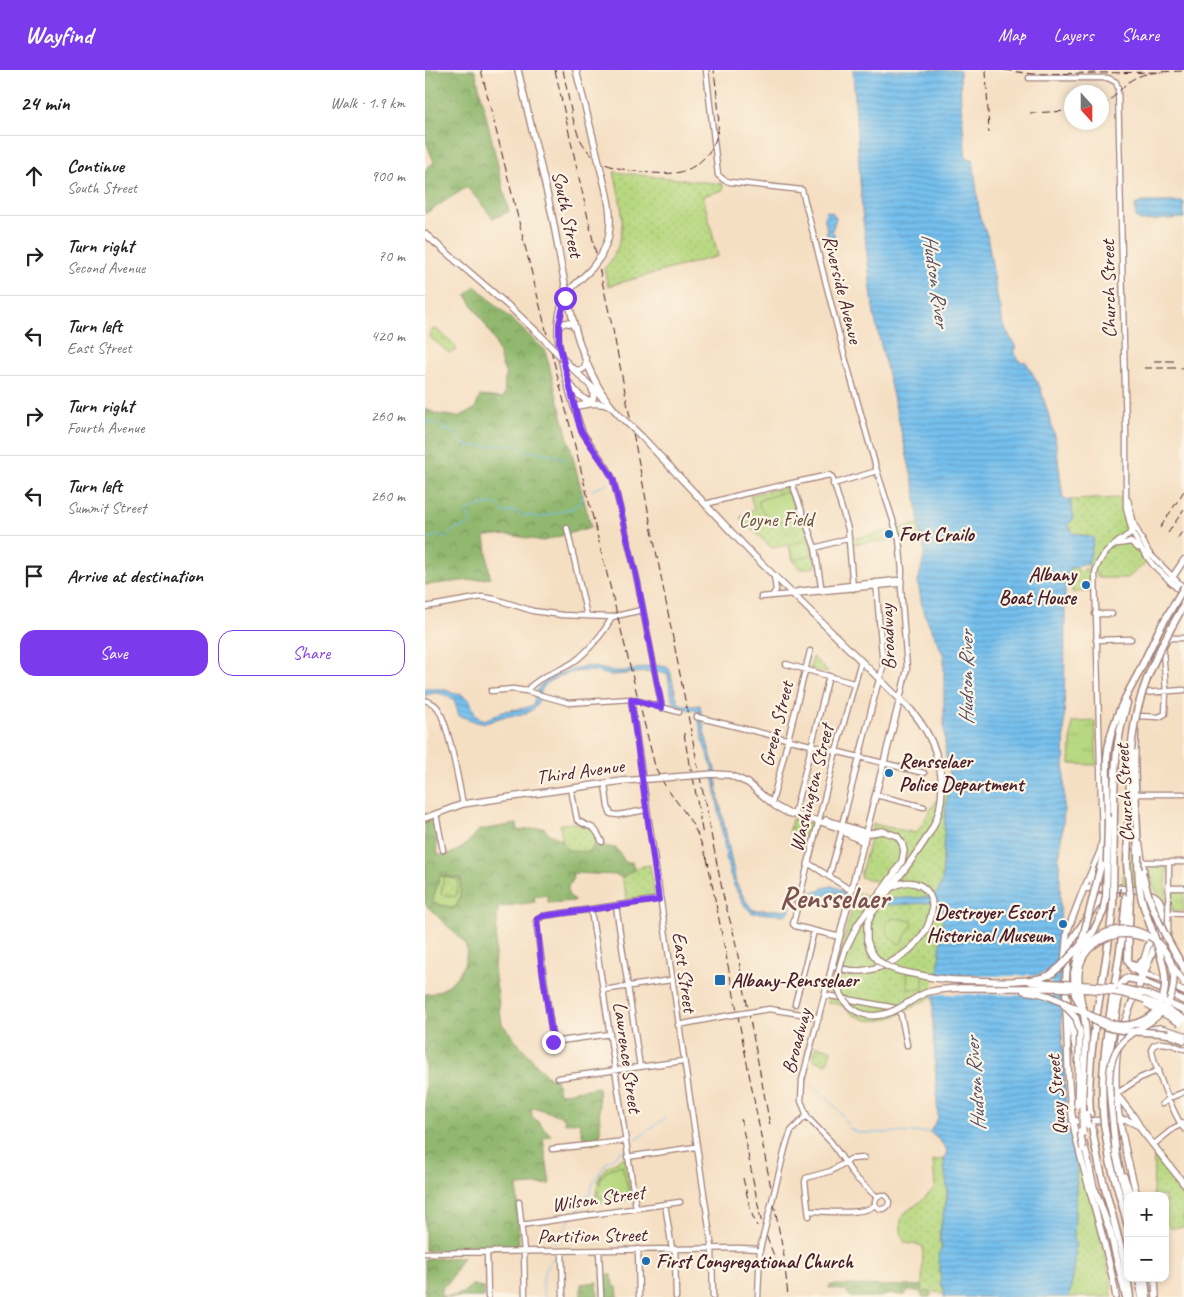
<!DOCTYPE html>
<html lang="en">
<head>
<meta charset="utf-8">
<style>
	:root { --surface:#fff; --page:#f6f6f6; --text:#222; --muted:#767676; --line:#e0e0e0; --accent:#7c3aed }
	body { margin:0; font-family:Caveat,sans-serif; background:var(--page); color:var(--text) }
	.controls { position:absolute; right:15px; bottom:15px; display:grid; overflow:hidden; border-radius:10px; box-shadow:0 2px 8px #0003 }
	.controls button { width:45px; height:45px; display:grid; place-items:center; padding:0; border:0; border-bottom:1px solid var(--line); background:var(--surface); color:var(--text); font:25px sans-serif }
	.compass { position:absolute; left:639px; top:15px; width:45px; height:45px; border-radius:50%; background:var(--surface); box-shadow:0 2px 8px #0003; rotate:159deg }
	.stop { position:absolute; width:15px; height:15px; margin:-11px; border:4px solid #7c3aed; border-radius:50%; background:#fff }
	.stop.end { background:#7c3aed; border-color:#fff; box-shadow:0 1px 5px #0008 }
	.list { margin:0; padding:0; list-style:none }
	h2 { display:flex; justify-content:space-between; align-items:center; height:65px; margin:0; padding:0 20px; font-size:21px }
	h2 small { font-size:16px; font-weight:400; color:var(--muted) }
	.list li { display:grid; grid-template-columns:32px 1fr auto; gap:15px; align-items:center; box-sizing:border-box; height:80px; padding:0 20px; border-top:1px solid var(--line) }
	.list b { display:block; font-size:19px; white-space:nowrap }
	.list p { margin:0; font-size:16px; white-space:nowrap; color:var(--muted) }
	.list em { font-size:16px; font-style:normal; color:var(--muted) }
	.actions { display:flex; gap:10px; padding:15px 20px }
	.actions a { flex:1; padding:11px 0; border:1px solid var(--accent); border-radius:15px; text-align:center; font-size:18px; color:var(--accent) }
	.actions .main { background:var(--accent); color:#fff }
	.icon { flex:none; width:28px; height:28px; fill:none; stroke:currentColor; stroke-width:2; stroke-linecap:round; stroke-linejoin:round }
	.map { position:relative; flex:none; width:759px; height:1227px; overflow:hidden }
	header { display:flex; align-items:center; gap:30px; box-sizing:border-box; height:70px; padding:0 25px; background:var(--accent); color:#fff }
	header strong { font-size:24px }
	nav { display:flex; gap:28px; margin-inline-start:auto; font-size:18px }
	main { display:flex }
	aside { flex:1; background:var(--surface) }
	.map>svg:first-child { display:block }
	.grass { fill:url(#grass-tufts); stroke:#807c56 }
	.forest { fill:url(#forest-crowns); stroke:#6e6c4c; fill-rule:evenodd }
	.park { fill:url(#park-dots); stroke:#807c56 }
	.pitch { fill:#b7d880; stroke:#807c56 }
	.water { fill:url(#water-rules); stroke:#60708c }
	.pier { fill:#f5dfc3 }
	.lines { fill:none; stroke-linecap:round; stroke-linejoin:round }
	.stream { stroke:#75c0ee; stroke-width:1 }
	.minor-casing { stroke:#a07f77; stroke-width:7 }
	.major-casing { stroke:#a07f77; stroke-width:8 }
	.highway-casing { stroke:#a07f77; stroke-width:9 }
	.minor { stroke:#fff; stroke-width:4.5 }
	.major { stroke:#fff; stroke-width:5.5 }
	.highway { stroke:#fff; stroke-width:6 }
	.rail { stroke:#4a1f2b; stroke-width:1; stroke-dasharray:8 4; stroke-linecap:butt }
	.minor-bridge-casing { stroke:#a07f77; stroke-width:7; stroke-linecap:butt }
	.major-bridge-casing { stroke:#a07f77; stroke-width:8; stroke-linecap:butt }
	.highway-bridge-casing { stroke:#a07f77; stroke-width:9; stroke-linecap:butt }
	.minor-bridge { stroke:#fff; stroke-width:4.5 }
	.major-bridge { stroke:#fff; stroke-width:5.5 }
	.highway-bridge { stroke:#fff; stroke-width:6 }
	.route { stroke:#7c3aed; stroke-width:6 }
	.poi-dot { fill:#1f6fb2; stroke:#fcf5e5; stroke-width:2 }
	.labels { text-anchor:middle; stroke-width:4.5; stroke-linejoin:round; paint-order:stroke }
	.street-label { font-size:20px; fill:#4a1f2b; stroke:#fcf5e5 }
	.park-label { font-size:20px; fill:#654d40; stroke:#fcf5e5 }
	.poi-label { font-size:20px; font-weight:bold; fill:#4a1f2b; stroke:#fcf5e5; text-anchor:start }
	.water-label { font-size:21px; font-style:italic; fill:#574f66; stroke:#fcf5e5 }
	.town-label { font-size:30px; font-weight:bold; fill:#7c514f; stroke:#fcf5e5 }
</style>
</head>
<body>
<header>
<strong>Wayfind</strong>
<nav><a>Map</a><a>Layers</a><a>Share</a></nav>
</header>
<main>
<aside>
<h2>24 min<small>Walk · 1.9 km</small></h2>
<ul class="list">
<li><svg class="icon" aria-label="ahead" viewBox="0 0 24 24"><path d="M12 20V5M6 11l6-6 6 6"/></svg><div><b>Continue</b><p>South Street</p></div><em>900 m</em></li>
<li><svg class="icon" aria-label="right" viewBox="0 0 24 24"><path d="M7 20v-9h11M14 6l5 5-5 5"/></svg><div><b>Turn right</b><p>Second Avenue</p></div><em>70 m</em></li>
<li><svg class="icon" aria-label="left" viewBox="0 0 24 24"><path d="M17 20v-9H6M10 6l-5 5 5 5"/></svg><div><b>Turn left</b><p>East Street</p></div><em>420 m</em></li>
<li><svg class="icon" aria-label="right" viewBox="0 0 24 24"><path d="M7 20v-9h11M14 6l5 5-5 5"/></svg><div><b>Turn right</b><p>Fourth Avenue</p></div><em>260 m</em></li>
<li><svg class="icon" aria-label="left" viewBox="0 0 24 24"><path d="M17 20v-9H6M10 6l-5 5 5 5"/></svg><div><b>Turn left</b><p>Summit Street</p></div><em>260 m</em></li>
<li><svg class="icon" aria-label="arrive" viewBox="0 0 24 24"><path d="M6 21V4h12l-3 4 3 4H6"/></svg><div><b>Arrive at destination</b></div></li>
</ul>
<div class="actions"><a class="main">Save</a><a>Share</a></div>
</aside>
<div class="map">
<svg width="759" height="1227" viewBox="0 0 759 1227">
	<defs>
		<pattern id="grass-tufts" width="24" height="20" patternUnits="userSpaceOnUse" patternTransform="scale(1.25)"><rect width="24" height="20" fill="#b7d880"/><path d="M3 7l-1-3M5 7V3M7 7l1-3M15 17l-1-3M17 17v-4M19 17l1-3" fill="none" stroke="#9fb96f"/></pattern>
		<pattern id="forest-crowns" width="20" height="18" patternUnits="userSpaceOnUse" patternTransform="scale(1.25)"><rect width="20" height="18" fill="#91b86e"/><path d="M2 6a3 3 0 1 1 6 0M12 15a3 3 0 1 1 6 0" fill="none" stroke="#78955b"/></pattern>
		<pattern id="park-dots" width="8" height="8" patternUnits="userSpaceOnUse" patternTransform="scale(1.25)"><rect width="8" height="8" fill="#b7d880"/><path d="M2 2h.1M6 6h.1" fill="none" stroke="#9fb96f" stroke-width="1.8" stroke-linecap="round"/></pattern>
		<pattern id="water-rules" width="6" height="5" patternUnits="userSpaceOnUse" patternTransform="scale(1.25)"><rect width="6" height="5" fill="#75c0ee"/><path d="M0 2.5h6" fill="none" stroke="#629bc1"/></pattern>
	</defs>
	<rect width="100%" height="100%" fill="#fcf5e5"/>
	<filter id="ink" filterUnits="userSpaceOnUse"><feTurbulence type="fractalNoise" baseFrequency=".02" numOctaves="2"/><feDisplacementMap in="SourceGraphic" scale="10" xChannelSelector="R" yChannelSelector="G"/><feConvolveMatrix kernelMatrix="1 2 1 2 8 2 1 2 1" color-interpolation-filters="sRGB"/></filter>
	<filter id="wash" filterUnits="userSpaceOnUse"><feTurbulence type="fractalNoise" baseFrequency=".0096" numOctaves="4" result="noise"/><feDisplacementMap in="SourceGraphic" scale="20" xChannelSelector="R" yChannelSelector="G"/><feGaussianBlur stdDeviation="1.12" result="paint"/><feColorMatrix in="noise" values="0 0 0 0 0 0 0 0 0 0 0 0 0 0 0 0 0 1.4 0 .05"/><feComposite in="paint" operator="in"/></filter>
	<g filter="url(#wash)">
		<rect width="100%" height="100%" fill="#f5dfc3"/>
		<!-- grass -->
		<path class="grass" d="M8,259H11L29,274L31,277L30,281L24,283L5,267V263Z
			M670,651L672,695L645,694L647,652Z
			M724,795H742L741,836L736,827L727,815Z
			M15,806L36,808L35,828L30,838L6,833Z
			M748,820H759V841L747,840Z"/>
		<!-- forest -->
		<path class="forest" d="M0,0H50L84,142L68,148L42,117L0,144V100L9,92L0,69Z
			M50,216L120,280L166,457L118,471L86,465L60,466L65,508L0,515V339L12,344L33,347L50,339L55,326L78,328C81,321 78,313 81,305C75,292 74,279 67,266C60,252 49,239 41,225Z
			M10,748L12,782L16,786C35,782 42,775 54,760L92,754L93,761L119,757C122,766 131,765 137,771C139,773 141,776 142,779L165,781L170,775L191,778L201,793L207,792L209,800L197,808L191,805L148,803L147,812L143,816V824L150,831L123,833L122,825L109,827L110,832L73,837L69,900L77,954L119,1003L124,1007L131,1009L134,1024L173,1017L176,1072L160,1074L154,1052L140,1053L139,1047L111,1038L106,1039L107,1046L126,1065L118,1068L125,1114L92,1116L94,1177L0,1181V924C23,925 48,894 40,873L0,834V752ZM15,806L36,808L35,828L30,838L7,833Z
			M38,1187L23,1213L16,1218V1226C32,1227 35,1226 47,1215L59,1218V1227H0V1189Z
			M187,1204L188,1216L192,1217L193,1227H178L177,1205Z
			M172,1212L173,1227H156V1214Z
			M405,1215L495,1216L501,1217L506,1220V1225L505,1227H498L494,1221H484L480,1225L464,1224L454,1227H426L420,1221L404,1218Z"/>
		<!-- park -->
		<path class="park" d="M189,102L298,114V120L278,126L293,186L183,216L179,199C183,194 188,189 190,183C203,157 195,128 189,102Z
			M361,417L366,421L387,475L391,497L375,499L368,490L363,475L347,478L315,448L321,443L329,439L325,425Z
			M696,428C701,455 704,471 722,492L703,508H674L663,495L669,468L648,463L643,454L649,448L645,430Z
			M494,454L496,466L476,469L474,458Z
			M466,460L468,470L427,474V469Z
			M651,497L655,503L659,499H665L666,522H647L645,499Z
			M388,587L403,602V603L385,599Z
			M532,715L513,926H508C484,938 460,959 433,947C426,945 423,939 417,936C413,933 407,933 402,932L431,823L445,826L450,820L451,811L435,807L446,766L448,754L491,763C506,743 508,726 532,715Z
			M367,749L389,754L386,769L364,764Z
			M149,753L168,759L174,768L165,781C139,783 138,779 135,754Z
			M698,776L713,777L720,818H698Z
			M225,795L230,828L203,832L197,808L213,797Z
			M19,807L34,810L31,827L16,824Z
			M391,976L406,980L402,994L388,990Z
			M200,1087L207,1129L170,1133C173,1104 173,1100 200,1087Z
			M729,1087L759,1124V1157L745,1158L740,1152V1126H728Z
			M519,1089C519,1101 523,1114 522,1126C521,1140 510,1165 517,1177L514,1184L516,1215L519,1218L520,1223L497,1221L498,1176L480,1173C475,1164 473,1149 481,1142C484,1139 488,1137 491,1135C498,1130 504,1123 510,1118L508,1091Z
			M652,1092H656L685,1205L687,1227H644C648,1207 653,1186 649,1165Z"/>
		<!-- pitch -->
		<path class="pitch" d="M359,422L364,423L374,447L359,452L347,451L334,437L335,430Z
			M381,470L387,485L369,490L364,475Z
			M469,848L487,851L488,854L475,874C465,870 459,863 462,852Z
			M498,901V919H483L482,902Z
			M197,1095L204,1123L201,1126L173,1127L176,1107L185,1099Z"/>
		<!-- water -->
		<path class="water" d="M428,0H535L536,36L541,89H548L555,148L562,165L573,231L576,238L577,252L591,278L588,280L595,292H601L615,317L630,366L638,429L645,430L649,448L643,455L648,463L669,468L663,495L656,494L645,499L640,514L639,742L635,783L633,788L635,798L636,942L641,1038L652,1093L649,1165C653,1186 648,1207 644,1227H519V1218L516,1215L514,1184L517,1177C511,1166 520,1140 522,1127C524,1111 515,1097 522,1081L516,1072L505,1062L513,1048L508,955V926L513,906L518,844L516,835L510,832C488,834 467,836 445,834C434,833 425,826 414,828L412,823H409L378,831L371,830L368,832L364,842L360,845L327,843L320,836L308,814L302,793L287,697L278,672L272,641L252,637L247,629L243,605C231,599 205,604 190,605C182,606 176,602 168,601C156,600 141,603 131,608C111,617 119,624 110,637C103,647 84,644 74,648C69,650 61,654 56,653C49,652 42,648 34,646L29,630C19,624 11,620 0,626V618C6,620 11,618 17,619C24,620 29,626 36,624L45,631L51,646L59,650L80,641L100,638L108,635C110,629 110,622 114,617C122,606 154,595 167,597C181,599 186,602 201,601C213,600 232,591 243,598C247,601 249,626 255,634L267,636L275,635L280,665L290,699L294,729L311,813L321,831L328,840H361L366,828L379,827L384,822L395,821L398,818L407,816L415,819L420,824L444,830L501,827L508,826L512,823L517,811L520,744L525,708L521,690L519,654V586L498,541L493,512L500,483L494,454L490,420L449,245L437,141Z
			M717,132H759V148L715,151L711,147L710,135Z
			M402,141L407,142L411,148L407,161L410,165V170L407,174L402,172C402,169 403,166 402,163C402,154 397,149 402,141Z"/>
		<!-- pier -->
		<path class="pier" d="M626,901V931L622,930L621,931L617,927L605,925L603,926L600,925L554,924L551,926L549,924H529L528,925L527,924H517L506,925L511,905L549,906L552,904L554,906H601L603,904L606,906H611Z"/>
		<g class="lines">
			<!-- stream -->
			<path class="stream" d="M0,351L18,356L17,360H25L33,366C36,382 66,375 77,375C83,375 89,376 94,376L97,381C108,381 134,384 141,390
				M167,420L183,413
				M0,469H3L12,465L20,467L30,459L42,456L46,451L41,442C51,436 61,433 73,435L79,443L90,441L98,446L106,445L112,448L148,438L155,432L157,423
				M383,1014C399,1024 417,1040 424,1058L433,1063L505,1062
				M203,1076L240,1048
				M149,1146L165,1123L169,1111L181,1093L199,1079
				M130,1173L131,1169L146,1149
				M120,1227C116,1211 117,1202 128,1188"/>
		</g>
	</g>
	<g filter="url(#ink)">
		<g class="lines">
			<!-- minor casing -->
			<g class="minor-casing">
				<path id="minor" d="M281,0L293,105L299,110L305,112L377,120L419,284L452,401L474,469L477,501L476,517L482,599L475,629
					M604,8H683L691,12L693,18L701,362V437L707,462L717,480L728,495L745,511
					M149,337L158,363L183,399L188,409L212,509L237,638
					M367,413L390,478L397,522
					M408,414L452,401
					M703,430L709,454L724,483L759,518
					M281,434L318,424L404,405L407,407L423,459L428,519
					M142,458L162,546
					M693,474L706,472L713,478
					M390,478L424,468
					M369,523L373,521L472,510L476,512
					M347,526L351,520L349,506
					M336,527L472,514L476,512
					M0,537L57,527L70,529L108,541L137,545L187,547L217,540
					M670,544H687
					M671,570L706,569
					M361,594L428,613
					M66,621L88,619L101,621C113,607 127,604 142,596C157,589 180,562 187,547
					M101,621L144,633L206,629L254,642
					M717,624V623L759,620
					M206,629L287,1178L288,1227
					M0,630C4,632 8,633 11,636C23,648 34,715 38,734
					M713,646L734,647L740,644L741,620L738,580L740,574L744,568H759
					M272,647L499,703
					M710,694L711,661
					M180,714L183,737L186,744L193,745L221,740
					M146,718L152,750C168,761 167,751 177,772
					M712,724H759
					M451,725L499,737
					M347,733L385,581
					M11,744L18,780
					M369,745L404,606
					M417,755L452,617L458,597L451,512
					M715,774L720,806
					M718,792H759
					M383,793L427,821
					M667,802V812L672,818
					M404,807L417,760
					M659,818L675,781L677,770L670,503C675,481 694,472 711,459
					M744,818H759
					M191,836L215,997
					M166,840L211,1138
					M743,843L759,844
					M743,866L744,792
					M415,867L370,856L368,854L412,677L436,591
					M407,896L377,1010L376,1031L383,1048L406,1072L430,1107L452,1127
					M178,920L246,910
					M400,925L471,938L476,945L482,975
					M370,934L389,861
					M376,944L394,948
					M253,955L295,947
					M185,964L128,972L111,851L118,846L235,829
					M759,979L745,974L736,973L729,975L727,978C727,992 750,1047 759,1059
					M133,1008L258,991
					M691,1024L715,1008L734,1000
					M737,1034L747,1027L759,1022
					M361,1075L366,1061L381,1046
					M728,1075L749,1058L759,1053
					M127,1079L200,1071
					M202,1087L271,1077
					M450 1132a7 7 0 1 1 14 0a7 7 0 1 1-14 0Z
					M94,1132L99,1181L100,1227
					M240,1134L247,1179
					M384,1141C401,1141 438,1146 450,1135
					M384,1146L380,1112L381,1108L406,1101L426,1089L439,1088
					M96,1155L255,1132
					M213,1179L214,1227
					M250,1179L251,1227
					M174,1180L176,1227
					M137,1181L138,1227
					M62,1182L63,1227
					M0,1183L313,1178L335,1179L333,1227"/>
			</g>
			<!-- major casing -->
			<g class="major-casing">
				<path id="major" d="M93,0C104,48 116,96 127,145C140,209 148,299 196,347
					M151,0L171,80
					M175,97C181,121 189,144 183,169
					M0,164L87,239L114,264
					M167,198C159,207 149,214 142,224C122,257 140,303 149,337C162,334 174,331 187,337
					M133,259C137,251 144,251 150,257
					M145,296L178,328
					M149,299C157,303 162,297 161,289
					M143,312L154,325L162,331L168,329L169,324L167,319
					M217,367L329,486L486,640C513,671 527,718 508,757C492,787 465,816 446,845L442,855V870
					M759,490L745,511L759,524
					M305,705L323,713L350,736L363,743L393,751L435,765L457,761L472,766L477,773L479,781L477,791L469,804
					M0,748L38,734L197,711
					M401,750L436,761L441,764
					M421,763L439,772
					M468,817C486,806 509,816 507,840C503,874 466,899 434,901C425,901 416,899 407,896L475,629
					M420,880L433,854L471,801
					M639,895L642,862L659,818C676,819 725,815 734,830C739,838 737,848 736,857C726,894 706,928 696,964C682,1015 699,1076 712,1126
					M715,903L736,910L759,922
					M715,906L716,899L732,847V837L725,825
					M528,910C556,910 599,915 625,905
					M716,911L740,921L759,931
					M606,912L628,913
					M535,918H628
					M599,921L613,923L624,926
					M641,937C643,978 642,1024 650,1063C662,1118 682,1171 691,1227
					M715,961L735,958L759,965
					M691,1024L709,1047L718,1062L759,1114
					M648,1051L702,1050L712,1055
					M659,1073L670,1122
					M699,1106L706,1126
					M730,1208L731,1227"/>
			</g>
			<!-- highway casing -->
			<g class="highway-casing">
				<path id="highway" d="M709,691L713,785
					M689,740C689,703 691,669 702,633
					M682,754C684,732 681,710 682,688C684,659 698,631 712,606
					M702,794L706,680
					M676,795L681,771
					M705,825L703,890L707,898L715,903
					M704,892L708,896H712L719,890
					M641,910L643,881L647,870L676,827
					M641,924L653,992
					M743,964L759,970
					M682,997L696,914L702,908L716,911
					M678,1043C674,969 697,899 701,826
					M665,1044C660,972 683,904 688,833
					M679,1054L685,1091L703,1156
					M667,1055C674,1113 698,1168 705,1227
					M688,1055L691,1084L703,1132
					M670,1120L685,1161L701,1227
					M714,1208L717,1227
					M720,1208L722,1227"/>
			</g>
			<!-- minor -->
			<use href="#minor" class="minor"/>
			<!-- major -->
			<use href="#major" class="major"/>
			<!-- highway -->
			<use href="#highway" class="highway"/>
			<!-- rail -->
			<path class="rail" d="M56,0L230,696C238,718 254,732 266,752C274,765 279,780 284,795
				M130,0L188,260L289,779L299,829L309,865L345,1055
				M138,0C143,22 147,60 160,77C165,85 172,91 180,94C196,101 243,107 259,101C270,97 280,89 286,79C300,57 291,25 289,0
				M561,0L564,63
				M579,0L608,4L736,2
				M677,37C686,30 693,22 701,14C717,0 739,2 759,1
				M605,43L644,41
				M729,291H749
				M719,298H759
				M735,458L759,421
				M743,463L759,439
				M752,469L759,459
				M259,663L265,700
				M266,695L278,766
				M282,788L307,916
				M695,826V813
				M308,920L359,1186L363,1227
				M316,1049L337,1155L355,1201
				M318,1108L326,1142L332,1156"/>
			<!-- minor-bridge casing -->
			<g class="minor-bridge-casing">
				<path id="minor-bridge" d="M295,947L344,939L376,944
					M335,1179L361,1075"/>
			</g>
			<!-- major-bridge casing -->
			<g class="major-bridge-casing">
				<path id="major-bridge" d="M171,80L175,97
					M167,198L176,186L183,169
					M114,264L145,296
					M196,347L217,367
					M197,711L289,704L305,705
					M442,870C448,895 466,900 489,904C502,907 515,909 528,910
					M420,880C417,889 413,900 413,910C413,932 433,949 455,945C471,943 485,930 500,923C511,919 523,919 535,918
					M654,882C667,869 681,859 700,859C717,860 733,869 742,884C748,894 750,905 748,917C744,955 704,954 690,983C680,1004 686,1033 688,1055
					M748,897L759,912
					M628,913L689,917
					M628,918C678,919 716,921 759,949
					M696,918L722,924L759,940
					M722,934L755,953
					M639,935L651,948L655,962L652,1035
					M655,1061L658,1079
					M658,1063C655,1031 660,1000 661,968C662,934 635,889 679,869C692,863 707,863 720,868"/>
			</g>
			<!-- highway-bridge casing -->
			<g class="highway-bridge-casing">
				<path id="highway-bridge" d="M712,606L734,560L759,517
					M706,680C708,665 709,649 714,634C723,599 741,566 759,535
					M702,794L705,825
					M717,802C725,838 740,867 759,898
					M688,833L689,740
					M625,905L636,896L668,862L678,842L681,826L683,749
					M624,926C643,934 672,951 691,955C703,957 716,953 726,946C759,916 725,864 717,830C713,816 713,800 713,785
					M660,942L650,925L649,903L676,795
					M667,949C689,965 717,960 743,964
					M678,1043L679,1054
					M661,1044L663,1055"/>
			</g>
			<!-- minor-bridge -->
			<use href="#minor-bridge" class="minor-bridge"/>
			<!-- major-bridge -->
			<use href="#major-bridge" class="major-bridge"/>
			<!-- highway-bridge -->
			<use href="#highway-bridge" class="highway-bridge"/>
		</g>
	</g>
	<g class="lines" filter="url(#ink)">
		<!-- route -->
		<path class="route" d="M128,972L116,892L112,849L118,846L234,830L206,629L237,638L212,509L188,409C179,391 164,376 155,358L134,273V254L140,228"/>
	</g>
	<!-- markers -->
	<g class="poi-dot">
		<circle cx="464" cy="464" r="5"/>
		<circle cx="661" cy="515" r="5"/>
		<circle cx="464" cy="703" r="5"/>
		<circle cx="638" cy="854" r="5"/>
		<rect x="289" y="904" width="12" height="12" rx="2.5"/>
		<circle cx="221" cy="1191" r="5"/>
	</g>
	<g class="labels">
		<!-- street labels -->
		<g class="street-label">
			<text transform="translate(143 144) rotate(78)" y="7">South Street</text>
			<text transform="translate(418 219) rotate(76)" y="7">Riverside Avenue</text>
			<text transform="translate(683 219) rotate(-91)" y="7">Church Street</text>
			<text transform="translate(462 567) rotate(-92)" y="7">Broadway</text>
			<text transform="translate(351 654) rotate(-76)" y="7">Green Street</text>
			<text transform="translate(155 701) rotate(-8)" y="7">Third Avenue</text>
			<text transform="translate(386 718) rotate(-76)" y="7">Washington Street</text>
			<text transform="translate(699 723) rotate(-93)" y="7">Church Street</text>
			<text transform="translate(260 902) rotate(82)" y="7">East Street</text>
			<text transform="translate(371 971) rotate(-75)" y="7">Broadway</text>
			<text transform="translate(203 987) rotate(82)" y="7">Lawrence Street</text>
			<text transform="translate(631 1025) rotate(-95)" y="7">Quay Street</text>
			<text transform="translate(173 1128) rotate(-8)" y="7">Wilson Street</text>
			<text transform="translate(167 1165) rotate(-1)" y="7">Partition Street</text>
		</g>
		<!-- park labels -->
		<g class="park-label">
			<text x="351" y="456">Coyne Field</text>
		</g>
		<!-- poi labels -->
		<g class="poi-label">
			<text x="474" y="471">Fort Crailo</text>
			<text x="651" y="511" text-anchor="end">Albany<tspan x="651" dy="23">Boat House</tspan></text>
			<text x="474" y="698">Rensselaer<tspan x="474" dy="23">Police Department</tspan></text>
			<text x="628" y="849" text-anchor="end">Destroyer Escort<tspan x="628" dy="23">Historical Museum</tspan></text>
			<text x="306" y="917">Albany-Rensselaer</text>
			<text x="231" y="1198">First Congregational Church</text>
		</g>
		<!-- water labels -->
		<g class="water-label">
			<text transform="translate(511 210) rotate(82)" y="7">Hudson River</text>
			<text transform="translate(541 608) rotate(-90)" y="7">Hudson River</text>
			<text transform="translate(550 1014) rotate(-94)" y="7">Hudson River</text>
		</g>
		<!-- town labels -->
		<g class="town-label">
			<text x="409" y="838">Rensselaer</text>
		</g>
	</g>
</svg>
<div class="controls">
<button>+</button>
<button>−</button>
</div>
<svg class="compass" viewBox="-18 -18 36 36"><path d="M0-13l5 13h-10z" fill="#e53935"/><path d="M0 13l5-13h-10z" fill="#767676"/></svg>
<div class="stop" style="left:140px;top:228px"></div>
<div class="stop end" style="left:128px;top:972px"></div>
</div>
</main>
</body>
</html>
